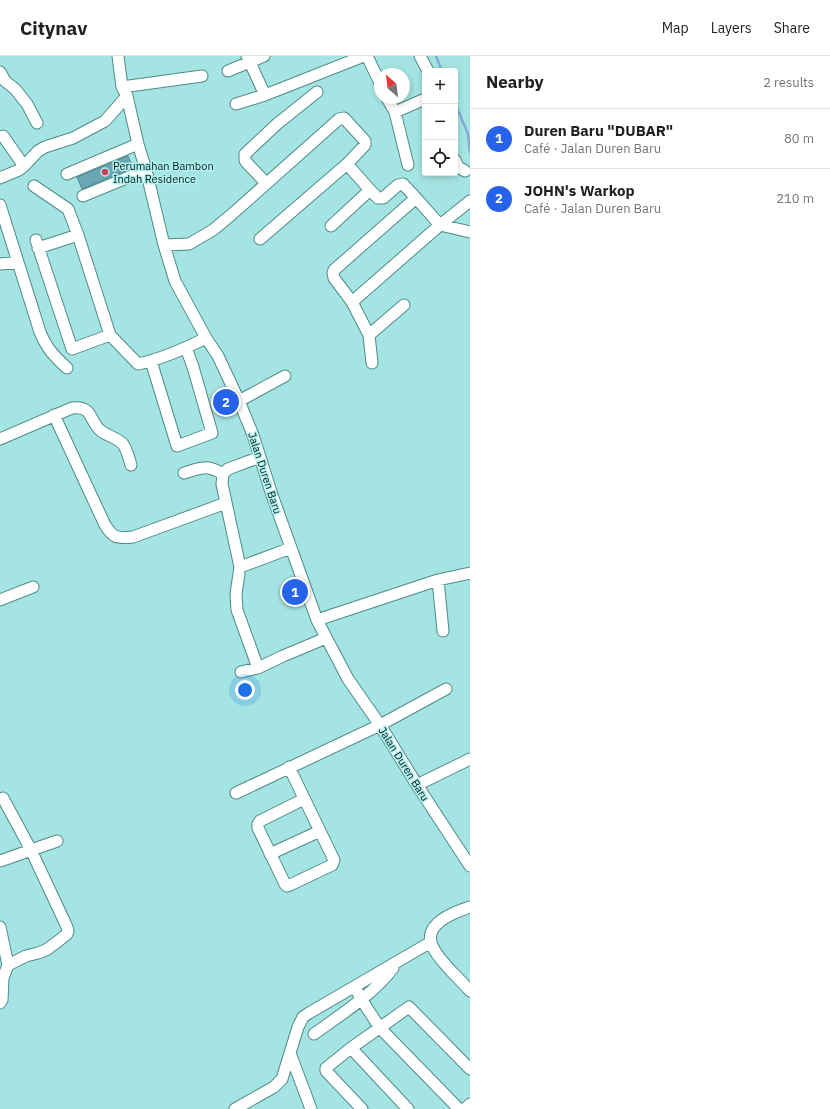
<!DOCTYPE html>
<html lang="en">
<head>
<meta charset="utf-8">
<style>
	:root { --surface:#fff; --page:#f2f2f2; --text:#202124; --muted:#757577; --line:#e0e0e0; --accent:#2563eb }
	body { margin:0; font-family:"IBM Plex Sans",sans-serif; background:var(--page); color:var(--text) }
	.controls { position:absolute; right:12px; top:12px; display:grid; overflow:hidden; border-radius:4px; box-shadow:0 2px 6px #0003 }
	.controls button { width:36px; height:36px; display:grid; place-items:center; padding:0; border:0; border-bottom:1px solid var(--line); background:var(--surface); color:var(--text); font:20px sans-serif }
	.compass { position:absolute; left:374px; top:12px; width:36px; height:36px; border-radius:50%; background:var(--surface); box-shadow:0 2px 6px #0003; rotate:332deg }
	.you { position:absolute; left:245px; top:634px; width:14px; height:14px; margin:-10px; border:3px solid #fff; border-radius:50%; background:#1a73e8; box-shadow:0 0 0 6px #1a73e833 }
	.badge { display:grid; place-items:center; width:26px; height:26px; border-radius:50%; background:var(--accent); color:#fff; font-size:13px; font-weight:700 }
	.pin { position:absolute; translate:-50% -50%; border:2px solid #fff; box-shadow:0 1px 4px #0006 }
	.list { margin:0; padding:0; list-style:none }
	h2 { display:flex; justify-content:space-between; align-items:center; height:52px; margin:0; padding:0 16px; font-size:17px }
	h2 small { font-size:13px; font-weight:400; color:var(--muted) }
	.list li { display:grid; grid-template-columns:26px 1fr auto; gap:12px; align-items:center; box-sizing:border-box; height:60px; padding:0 16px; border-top:1px solid var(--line) }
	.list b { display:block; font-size:15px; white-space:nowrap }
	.list p { margin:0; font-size:13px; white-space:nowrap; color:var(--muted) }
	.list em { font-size:13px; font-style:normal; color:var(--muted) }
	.icon { flex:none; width:22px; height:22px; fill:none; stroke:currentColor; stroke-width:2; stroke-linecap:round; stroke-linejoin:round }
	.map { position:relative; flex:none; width:470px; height:1053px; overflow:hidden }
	header { display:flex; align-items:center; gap:24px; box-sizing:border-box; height:56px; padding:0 20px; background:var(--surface); border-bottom:1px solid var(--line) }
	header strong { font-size:19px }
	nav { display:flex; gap:22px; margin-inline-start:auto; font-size:14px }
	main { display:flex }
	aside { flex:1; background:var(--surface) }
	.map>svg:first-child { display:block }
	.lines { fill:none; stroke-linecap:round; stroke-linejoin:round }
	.stream { stroke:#83aadb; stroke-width:2.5 }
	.building { fill:#6ba6b3; stroke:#4b8693 }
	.minor-casing { stroke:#4e8b8a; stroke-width:13 }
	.minor { stroke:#fff; stroke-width:11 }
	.poi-dot { fill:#cd3d59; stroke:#b1f1ef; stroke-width:1.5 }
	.labels { text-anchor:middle; stroke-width:3; stroke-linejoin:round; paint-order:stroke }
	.poi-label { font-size:11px; fill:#041d1d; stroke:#b1f1ef; text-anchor:start }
	.street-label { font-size:11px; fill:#041d1d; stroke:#b1f1ef }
</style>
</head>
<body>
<header>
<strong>Citynav</strong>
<nav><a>Map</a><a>Layers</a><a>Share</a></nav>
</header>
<main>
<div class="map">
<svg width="470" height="1053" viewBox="0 0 470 1053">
	<rect width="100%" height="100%" fill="#a4e4e2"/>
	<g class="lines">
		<!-- stream -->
		<path class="stream" d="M436,0L442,15
			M455,47L468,78L470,96"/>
	</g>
	<!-- building -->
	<path class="building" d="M128,100L133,112L82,133L77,121Z"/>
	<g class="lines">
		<!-- minor casing -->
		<g class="minor-casing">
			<path id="minor" d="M118,0L122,31L127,40L138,88L146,114L164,189L175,225L206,282L218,300L239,345L253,379L272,439L317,564L348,623L380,669L417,729L470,810
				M247,0L265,39
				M367,0L380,27
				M420,0L428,15
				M228,15L264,0
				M0,16L5,25L15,33L27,48L37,67
				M122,31L202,20
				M387,42L395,56L408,109
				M236,48L265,39L364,0
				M395,56L425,43
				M3,80L24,110
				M455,104L458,111L465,115
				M347,108L370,134L378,142H383L398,129L403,128L416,142L440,169L470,176
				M67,118L138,88
				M0,122L19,114L24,110L38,95L45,91L73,82L105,65L127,40
				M266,127L246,106L245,104V98L277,68L317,36
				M34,130L68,153L78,179L110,279
				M83,140L146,114
				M0,149L40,276C47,293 54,300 67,312
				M331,170L370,134
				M36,184L72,293L110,279L138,308C162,303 184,293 206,282
				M164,189L189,188L213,174L231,159L339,63L344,62L365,85V89L347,108L260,183
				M38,192L78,179
				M0,208L18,206
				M352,246L334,222L333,217L334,214L416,142
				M369,279L404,249
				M151,305L177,390L212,377L193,311L186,292
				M372,307L369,279L352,246L440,169L470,145
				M239,345L285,320
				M54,359L105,469C114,483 117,482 133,481L226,447
				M0,383L72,352C93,349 89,365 101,375C108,380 117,382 123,388C127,394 129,402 131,409
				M184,417C202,412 206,408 223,418
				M240,511L291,492
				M438,524L443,575
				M0,544L33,531
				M317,564L438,524L470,517
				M258,612L237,554L236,538L240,511L222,428L223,418L228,413L260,401
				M241,616L258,612L283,600L326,582
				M289,711L334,804L332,809L290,829L287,830L285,828L258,772V768L260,765L304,743
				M417,729L470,703
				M236,737L380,669L446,633
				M270,798L320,775
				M0,805L57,785
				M470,851C459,855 446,859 437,868C420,884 440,902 451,915C457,921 464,928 470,935
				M0,871L8,909
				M355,931L361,943L380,972L459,1053
				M0,947L2,944L3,922L8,909L26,900L38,897L46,894L57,886L67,878L68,875L67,871L31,794L3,742
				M314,978C340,959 374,938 393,912
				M351,992L408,1053
				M290,997L311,1053
				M235,1053L274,1031L282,1023L298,971L303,961L309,957L431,886
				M362,1053L326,1015V1012L351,992L409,951L470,1013
				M465,1053L470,1048"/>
		</g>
		<!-- minor -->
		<use href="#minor" class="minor"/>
	</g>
	<!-- markers -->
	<circle class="poi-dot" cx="105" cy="116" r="4"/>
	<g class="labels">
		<!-- poi labels -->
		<g class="poi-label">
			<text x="113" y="114">Perumahan Bambon<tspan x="113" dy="13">Indah Residence</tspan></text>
		</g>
		<!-- street labels -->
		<g class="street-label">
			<text transform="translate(265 417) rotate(72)" y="4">Jalan Duren Baru</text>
			<text transform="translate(404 708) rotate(58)" y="4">Jalan Duren Baru</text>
		</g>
	</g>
</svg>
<div class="controls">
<button>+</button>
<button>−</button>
<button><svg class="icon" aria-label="locate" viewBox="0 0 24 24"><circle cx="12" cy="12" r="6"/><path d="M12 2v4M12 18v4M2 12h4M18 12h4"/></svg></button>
</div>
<svg class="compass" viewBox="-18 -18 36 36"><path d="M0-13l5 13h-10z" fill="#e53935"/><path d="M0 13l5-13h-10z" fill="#757577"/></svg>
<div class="you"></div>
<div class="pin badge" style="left:295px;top:536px">1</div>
<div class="pin badge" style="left:226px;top:346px">2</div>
</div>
<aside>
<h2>Nearby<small>2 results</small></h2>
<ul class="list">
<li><span class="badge">1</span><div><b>Duren Baru &quot;DUBAR&quot;</b><p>Café · Jalan Duren Baru</p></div><em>80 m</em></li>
<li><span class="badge">2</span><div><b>JOHN's Warkop</b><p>Café · Jalan Duren Baru</p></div><em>210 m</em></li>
</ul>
</aside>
</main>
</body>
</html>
